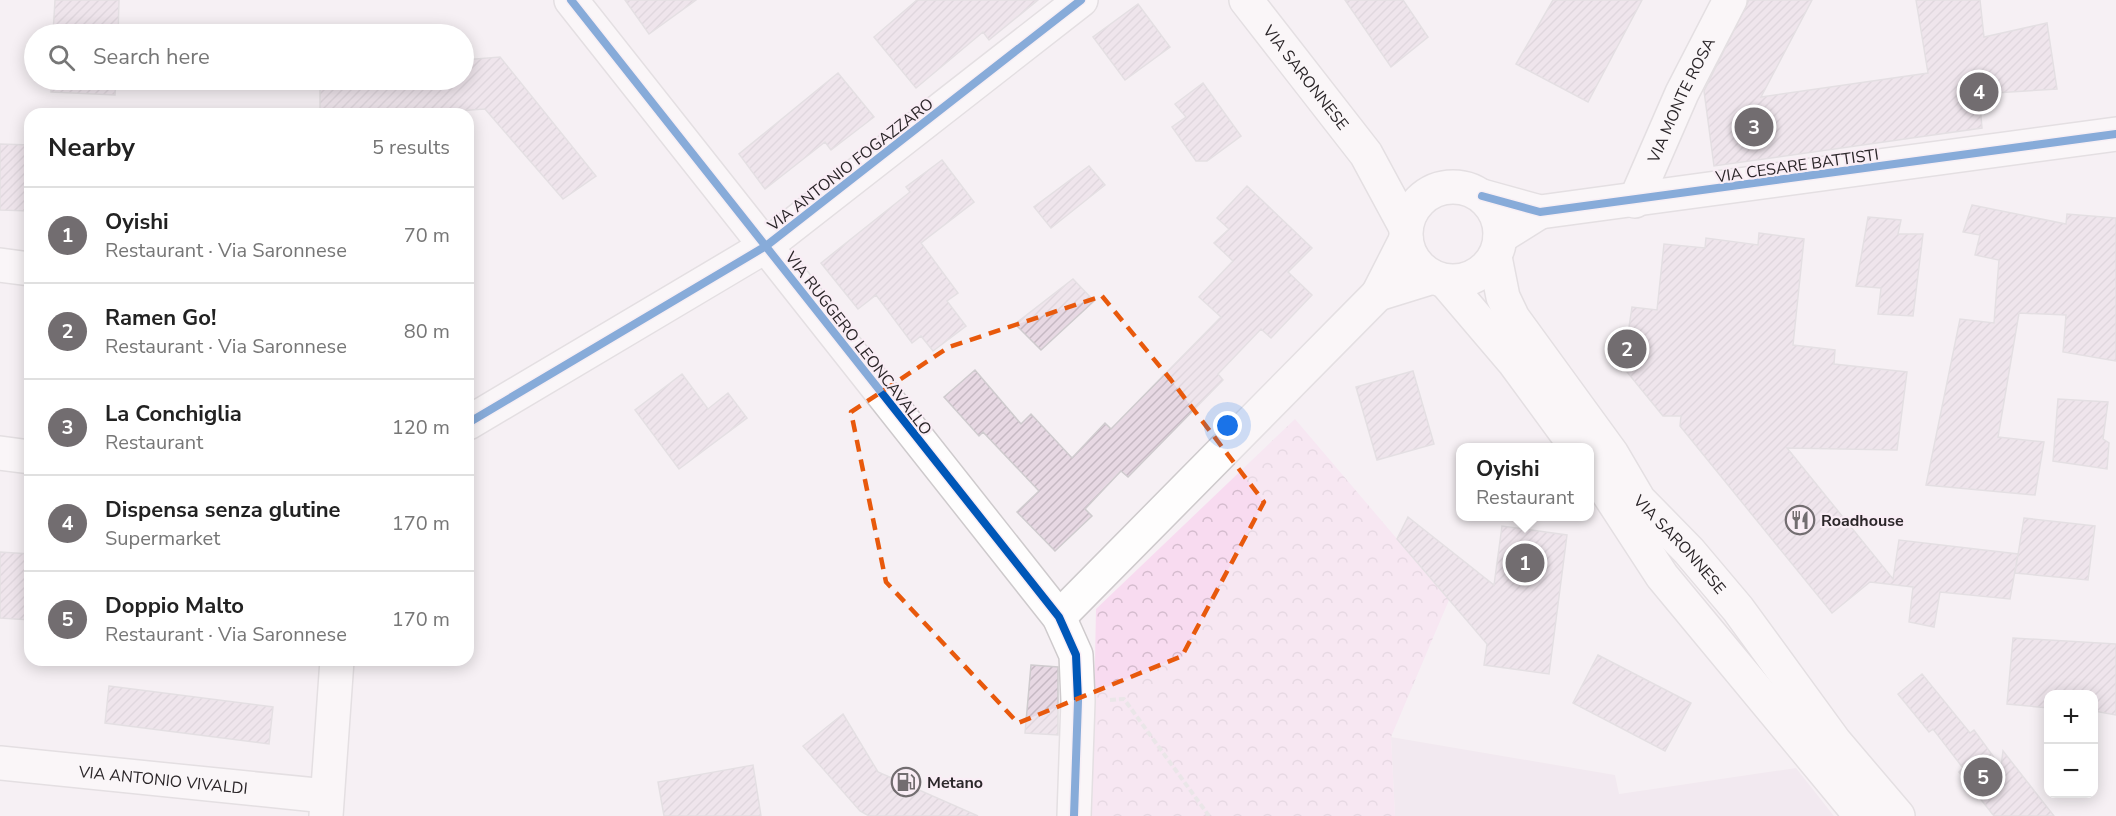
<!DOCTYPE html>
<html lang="en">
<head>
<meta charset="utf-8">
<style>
	:root { --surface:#fff; --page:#f2f2f2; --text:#222; --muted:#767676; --line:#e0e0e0; --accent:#726d70 }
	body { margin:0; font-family:"Nunito Sans",sans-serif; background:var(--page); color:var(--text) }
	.controls { position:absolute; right:18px; bottom:18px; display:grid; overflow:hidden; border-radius:12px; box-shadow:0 3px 15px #0003 }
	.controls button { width:54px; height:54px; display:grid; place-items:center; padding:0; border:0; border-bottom:2px solid var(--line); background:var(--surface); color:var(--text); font:30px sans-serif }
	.you { position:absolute; left:1228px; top:426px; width:21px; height:21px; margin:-15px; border:4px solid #fff; border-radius:50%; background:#1a73e8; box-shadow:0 0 0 9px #1a73e833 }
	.badge { display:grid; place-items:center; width:39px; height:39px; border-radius:50%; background:var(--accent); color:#fff; font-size:20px; font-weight:700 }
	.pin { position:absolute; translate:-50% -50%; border:3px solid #fff; box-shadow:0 2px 6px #0006 }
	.popup { position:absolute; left:1456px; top:443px; width:138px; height:78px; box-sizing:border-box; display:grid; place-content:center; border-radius:12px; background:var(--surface); filter:drop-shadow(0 2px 4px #0005); font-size:20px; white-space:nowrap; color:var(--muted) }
	.popup b { font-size:22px; color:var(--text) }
	.popup::after { content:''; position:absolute; left:50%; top:100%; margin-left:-12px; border:12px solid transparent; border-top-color:var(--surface) }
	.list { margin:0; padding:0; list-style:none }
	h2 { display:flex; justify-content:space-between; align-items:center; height:78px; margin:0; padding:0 24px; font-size:26px }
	h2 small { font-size:20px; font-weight:400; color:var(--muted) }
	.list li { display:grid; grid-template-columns:39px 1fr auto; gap:18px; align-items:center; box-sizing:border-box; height:96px; padding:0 24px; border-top:2px solid var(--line) }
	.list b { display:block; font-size:22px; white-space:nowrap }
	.list p { margin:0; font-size:20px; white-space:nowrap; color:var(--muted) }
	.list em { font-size:20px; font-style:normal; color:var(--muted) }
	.icon { flex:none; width:33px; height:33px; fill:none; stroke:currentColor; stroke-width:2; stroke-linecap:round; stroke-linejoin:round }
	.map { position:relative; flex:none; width:2116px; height:816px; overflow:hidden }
	.search { position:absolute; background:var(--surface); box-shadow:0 3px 15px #0003; left:24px; top:24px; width:450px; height:66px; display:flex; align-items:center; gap:15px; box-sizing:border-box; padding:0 21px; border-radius:33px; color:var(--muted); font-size:22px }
	.panel { position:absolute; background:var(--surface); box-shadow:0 3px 15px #0003; left:24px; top:108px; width:450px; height:558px; border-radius:18px }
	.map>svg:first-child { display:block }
	.built { fill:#eee1ea }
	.park { fill:url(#park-crowns) }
	.building { fill:url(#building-hatch); stroke:#cfcbce; stroke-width:1.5 }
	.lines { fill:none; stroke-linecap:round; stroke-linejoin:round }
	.minor-casing { stroke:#cecacc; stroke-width:36 }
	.major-casing { stroke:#cecacc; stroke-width:36 }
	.path { stroke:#dcd9da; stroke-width:4; stroke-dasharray:6 3; stroke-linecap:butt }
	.minor { stroke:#fefdfd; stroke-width:33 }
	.major { stroke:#fefdfd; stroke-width:33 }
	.cycleway-casing { stroke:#f9edf5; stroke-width:11 }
	.cycleway { stroke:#0057b8; stroke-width:8 }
	.marked { fill:none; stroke:#e8590c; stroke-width:4.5; stroke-dasharray:12 8; stroke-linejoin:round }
	.labels { text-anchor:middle; stroke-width:4.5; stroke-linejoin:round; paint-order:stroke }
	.street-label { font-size:16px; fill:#2b2629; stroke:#f9edf5 }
	.poi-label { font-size:16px; font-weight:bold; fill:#2b2629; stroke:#f9edf5; text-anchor:start }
</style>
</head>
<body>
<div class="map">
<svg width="2116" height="816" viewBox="0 0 2116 816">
	<defs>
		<pattern id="park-crowns" width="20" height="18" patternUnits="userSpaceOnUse" patternTransform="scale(1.5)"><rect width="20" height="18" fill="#f8dbf0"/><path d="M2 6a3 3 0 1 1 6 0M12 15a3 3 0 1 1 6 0" fill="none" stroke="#d5bcce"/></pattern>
		<pattern id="building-hatch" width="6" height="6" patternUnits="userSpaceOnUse" patternTransform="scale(1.5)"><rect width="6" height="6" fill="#e7d8e3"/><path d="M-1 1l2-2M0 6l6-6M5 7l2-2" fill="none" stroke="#c6b9c3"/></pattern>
	</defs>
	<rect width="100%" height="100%" fill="#f6f0f4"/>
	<!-- built -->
	<path class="built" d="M1391,737L1615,775L1619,794L1796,768L1834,816H1395Z"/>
	<!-- park -->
	<path class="park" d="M1295,419L1449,600L1391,737L1395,816H1092L1096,609Z"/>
	<!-- building -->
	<path class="building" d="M55,0H119L118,34H53Z
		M625,0H696L649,34Z
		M917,0H1038L989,40L983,32L916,88L874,37Z
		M1345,0H1403L1428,37L1391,67Z
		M1553,0H1642L1588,102L1516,64Z
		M1749,0H1812L1761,97L1928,73L1916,0H1980L1984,37L2047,23L2057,89L1979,94L1982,128L1714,166L1704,91Z
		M1138,4L1170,47L1125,80L1093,37Z
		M500,57L596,176L563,199L485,109L412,114H320V80H464V60Z
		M838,73L874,117L831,150L825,142L765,189L739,154Z
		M51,80H116L115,95L51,92Z
		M1203,83L1241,136L1207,161H1196L1172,127L1186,117L1175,104Z
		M0,144L30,145V211L0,210Z
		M942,160L974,202L921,243L958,293L947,301L966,326L933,351L921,336L912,343L876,295L858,309L821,263L910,192L906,187Z
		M1089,166L1105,185L1051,228L1034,207Z
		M1247,186L1312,248L1288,272L1312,295L1271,338L1261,329L1218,374L1223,380L1128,477L1121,471L1085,509L1092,516L1055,551L1017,512L1039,491L983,432L979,436L944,397L975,370L1021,424L1031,414L1072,458L1105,423L1111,429L1221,317L1199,297L1233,261L1214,243L1229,229L1217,218Z
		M1972,205L2066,224L2067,214L2116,218V361L2063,352L2066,315L2019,313L1998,437L2044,442L2035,495L1926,485L1960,319L1994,323L1999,260L1975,255L1980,235L1963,232Z
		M1868,217L1901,220L1898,234H1923L1913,316L1878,314L1881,288L1856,286Z
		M1759,233L1804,239L1793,345L1835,350L1834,364L1907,372L1897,450L1787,448L1893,579L1899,540L2018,554L2010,599L1940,592L1934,627L1909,622L1913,587L1870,582L1832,613L1680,426L1681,416H1663L1623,367L1632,307L1657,310L1664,244L1705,248L1706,238L1758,245Z
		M1073,279L1094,301L1041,350L1015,324Z
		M1413,371L1434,444L1377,460L1356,387Z
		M682,374L708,409L728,393L747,418L679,469L635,410Z
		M2058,399L2108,402L2103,439L2109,443L2107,469L2053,461Z
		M1408,517L1494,585L1502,526L1567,535L1549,674L1484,665L1487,644L1397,539Z
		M2024,518L2095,526L2088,580L2015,573Z
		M0,552L30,554V620L0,618Z
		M2013,638L2116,644V715L2094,711V713V694H2049V708L2007,704Z
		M1598,655L1691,703L1665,751L1573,703Z
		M1031,665L1058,667V735L1025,733Z
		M1922,674L1970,733L1974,730L2001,767L2003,751L2054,816H1994L1959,772L1963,768L1933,729L1929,732L1898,694Z
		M109,686L273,707L269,744L105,723Z
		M843,714L878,772L978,816H869L860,811L803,746Z
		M753,765L761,816H664L658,782Z"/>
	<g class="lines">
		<!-- minor casing -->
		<g class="minor-casing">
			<g id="minor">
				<path d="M571,0L1059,617L1076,655L1078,701L1074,816"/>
				<path d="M1482,196L1540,212L2116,134"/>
				<path id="s1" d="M1635,201L1682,93L1730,0"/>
				<path d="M1500,237L1540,212"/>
				<path d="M1406,239L1378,294L1433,277"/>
				<path d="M0,265L30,269"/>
				<path d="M468,423L766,246L1081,0"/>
				<path d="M0,453L30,457"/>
				<path d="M1059,617L1378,294"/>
				<path id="s2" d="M0,763L326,796"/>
				<path d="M326,816L337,660"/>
			</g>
		</g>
		<!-- major casing -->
		<g class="major-casing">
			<g id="major">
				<path id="s3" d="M1246,0L1366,154L1406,228"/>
				<circle cx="1453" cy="234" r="47"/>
				<path id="s4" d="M1495,257L1503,297L1513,318L1612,454L1639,500L1689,551L1738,609L1835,742L1898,816"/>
				<path d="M1445,281L1514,362L1577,448"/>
				<path d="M1589,464L1662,576L1861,816"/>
			</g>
		</g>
		<!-- path -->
		<path class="path" d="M1110,700L1124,699L1209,816"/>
		<!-- minor -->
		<use href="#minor" class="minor"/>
		<!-- major -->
		<use href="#major" class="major"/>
		<!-- cycleway casing -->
		<g class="cycleway-casing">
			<path id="cycleway" d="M571,0L1059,617L1076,655L1078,701L1074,816
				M1482,196L1540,212L2116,134
				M468,423L766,246L1081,0"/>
		</g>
		<!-- cycleway -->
		<use href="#cycleway" class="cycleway"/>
	</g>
	<!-- marked area -->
	<path d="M0 0H2116V816H0ZM1102,296L1171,380L1264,502L1182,656L1018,723L886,582L851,412L949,347Z" fill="#f6f0f4" fill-opacity=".55" fill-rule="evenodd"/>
	<path class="marked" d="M1102,296L1171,380L1264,502L1182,656L1018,723L886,582L851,412L949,347Z"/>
	<!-- icons -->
	<defs>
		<g id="restaurant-ring" transform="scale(1.5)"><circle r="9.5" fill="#f9edf5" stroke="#726d70" stroke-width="1.5"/><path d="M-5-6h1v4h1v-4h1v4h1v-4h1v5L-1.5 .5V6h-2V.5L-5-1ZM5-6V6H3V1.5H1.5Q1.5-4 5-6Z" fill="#726d70"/></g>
		<g id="fuel-ring" transform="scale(1.5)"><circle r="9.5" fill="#f9edf5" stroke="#726d70" stroke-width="1.5"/><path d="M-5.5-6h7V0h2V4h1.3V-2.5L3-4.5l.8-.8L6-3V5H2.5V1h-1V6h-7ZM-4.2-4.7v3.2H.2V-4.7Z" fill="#726d70"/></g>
	</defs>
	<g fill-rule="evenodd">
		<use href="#restaurant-ring" x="1800" y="520"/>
		<use href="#fuel-ring" x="906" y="782"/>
	</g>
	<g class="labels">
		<!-- street labels -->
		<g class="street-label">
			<text dy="6" stroke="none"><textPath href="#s3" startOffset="98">VIA SARONNESE</textPath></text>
			<text dy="6" stroke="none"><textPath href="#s1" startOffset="111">VIA MONTE ROSA</textPath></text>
			<text transform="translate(850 164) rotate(-38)" y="6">VIA ANTONIO FOGAZZARO</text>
			<text transform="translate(1797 165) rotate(-8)" y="6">VIA CESARE BATTISTI</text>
			<text transform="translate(859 343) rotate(52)" y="6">VIA RUGGERO LEONCAVALLO</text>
			<text dy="6" stroke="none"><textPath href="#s4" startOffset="346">VIA SARONNESE</textPath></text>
			<text dy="6" stroke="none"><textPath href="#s2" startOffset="164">VIA ANTONIO VIVALDI</textPath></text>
		</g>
		<!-- poi labels -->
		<g class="poi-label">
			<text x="1821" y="526">Roadhouse</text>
			<text x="927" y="788">Metano</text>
		</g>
	</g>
</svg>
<div class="controls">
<button>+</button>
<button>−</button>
</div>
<div class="you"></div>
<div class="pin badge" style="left:1525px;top:563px">1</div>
<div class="popup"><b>Oyishi</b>Restaurant</div>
<div class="pin badge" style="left:1627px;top:349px">2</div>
<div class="pin badge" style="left:1754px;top:127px">3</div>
<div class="pin badge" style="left:1979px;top:92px">4</div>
<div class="pin badge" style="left:1983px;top:777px">5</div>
<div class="search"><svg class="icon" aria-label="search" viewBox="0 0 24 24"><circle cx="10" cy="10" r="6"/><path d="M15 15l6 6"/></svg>Search here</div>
<section class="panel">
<h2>Nearby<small>5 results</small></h2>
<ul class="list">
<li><span class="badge">1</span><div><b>Oyishi</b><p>Restaurant · Via Saronnese</p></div><em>70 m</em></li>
<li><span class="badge">2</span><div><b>Ramen Go!</b><p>Restaurant · Via Saronnese</p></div><em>80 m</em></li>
<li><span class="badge">3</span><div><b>La Conchiglia</b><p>Restaurant</p></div><em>120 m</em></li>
<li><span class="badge">4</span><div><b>Dispensa senza glutine</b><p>Supermarket</p></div><em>170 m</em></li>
<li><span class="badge">5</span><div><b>Doppio Malto</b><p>Restaurant · Via Saronnese</p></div><em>170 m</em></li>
</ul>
</section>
</div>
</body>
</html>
